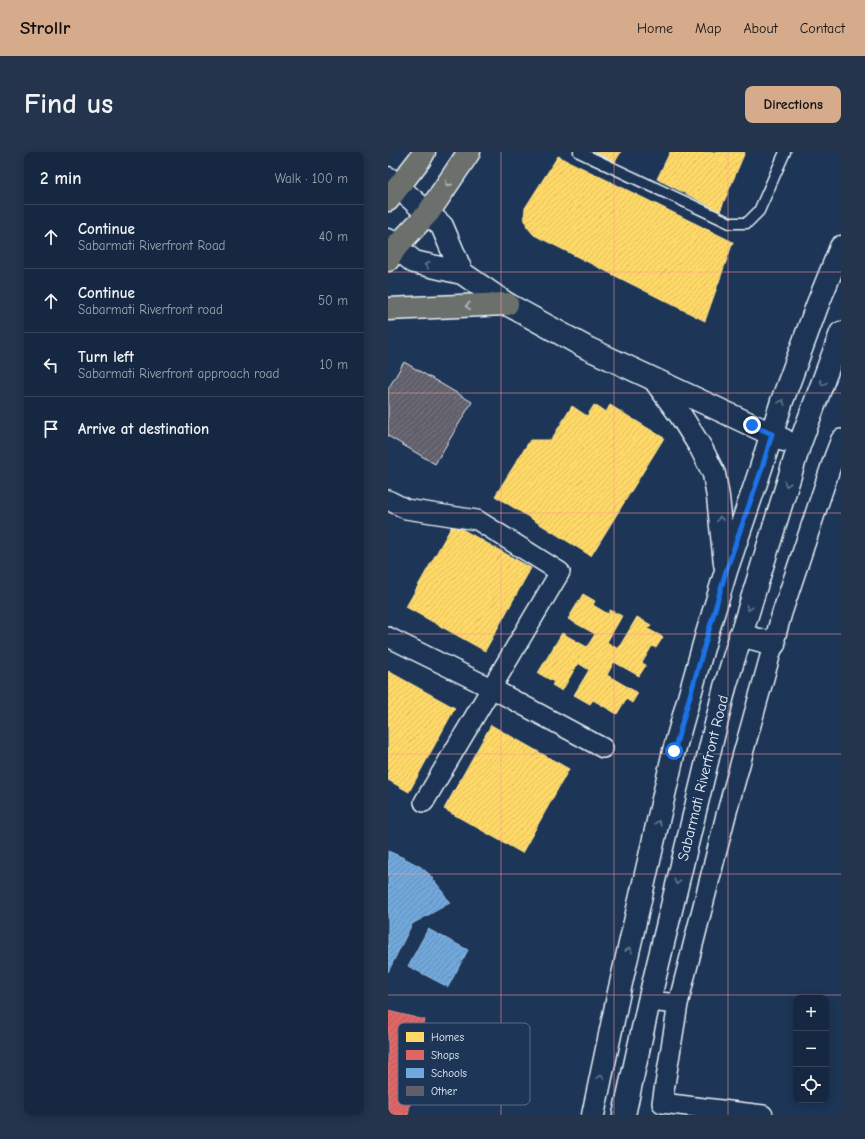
<!DOCTYPE html>
<html lang="en">
<head>
<meta charset="utf-8">
<style>
	:root { --surface:#162841; --page:#23344c; --text:#f1f3f6; --muted:#9ea6b1; --line:#35445a; --accent:#d6ab8b }
	body { margin:0; font-family:"Comic Neue",sans-serif; background:var(--page); color:var(--text) }
	.controls { position:absolute; right:12px; bottom:12px; display:grid; overflow:hidden; border-radius:8px; box-shadow:0 2px 10px #0003 }
	.controls button { width:36px; height:36px; display:grid; place-items:center; padding:0; border:0; border-bottom:1px solid var(--line); background:var(--surface); color:var(--text); font:20px sans-serif }
	.stop { position:absolute; width:12px; height:12px; margin:-9px; border:3px solid #1a73e8; border-radius:50%; background:#fff }
	.stop.end { background:#1a73e8; border-color:#fff; box-shadow:0 1px 4px #0008 }
	.list { margin:0; padding:0; list-style:none }
	h2 { display:flex; justify-content:space-between; align-items:center; height:52px; margin:0; padding:0 16px; font-size:17px }
	h2 small { font-size:13px; font-weight:400; color:var(--muted) }
	.list li { display:grid; grid-template-columns:26px 1fr auto; gap:12px; align-items:center; box-sizing:border-box; height:64px; padding:0 16px; border-top:1px solid var(--line) }
	.list b { display:block; font-size:15px; white-space:nowrap }
	.list p { margin:0; font-size:13px; white-space:nowrap; color:var(--muted) }
	.list em { font-size:13px; font-style:normal; color:var(--muted) }
	.icon { flex:none; width:22px; height:22px; fill:none; stroke:currentColor; stroke-width:2; stroke-linecap:round; stroke-linejoin:round }
	.map { position:relative; flex:none; width:453px; height:963px; overflow:hidden; border-radius:8px }
	header { display:flex; align-items:center; gap:24px; box-sizing:border-box; height:56px; padding:0 20px; background:var(--accent); color:#111 }
	header strong { font-size:19px }
	nav { display:flex; gap:22px; margin-inline-start:auto; font-size:14px }
	.intro { display:flex; align-items:center; justify-content:space-between; box-sizing:border-box; height:96px; padding:0 24px }
	h1 { margin:0; font-size:28px }
	.button { padding:10px 18px; border-radius:8px; background:var(--accent); color:#111; font-size:14px; font-weight:700 }
	main { display:flex; gap:24px; padding:0 24px }
	aside { flex:1; background:var(--surface); border-radius:8px; box-shadow:0 2px 10px #0003 }
	.map>svg:first-child { display:block }
	.homes { fill:url(#homes-hatch); stroke:#f8e092 }
	.shops { fill:url(#shops-hatch); stroke:#e29092 }
	.schools { fill:url(#schools-hatch); stroke:#93bee4 }
	.building { fill:url(#building-hatch); stroke:#e8f1f8 }
	.lines { fill:none; stroke-linecap:round; stroke-linejoin:round }
	.lane-casing { stroke:#e8f1f8; stroke-width:13 }
	.street-casing { stroke:#e8f1f8; stroke-width:22 }
	.secondary-casing { stroke:#e8f1f8; stroke-width:25 }
	.primary-casing { stroke:#e8f1f8; stroke-width:25 }
	.lane { stroke:#1d3557; stroke-width:10 }
	.street { stroke:#1d3557; stroke-width:19 }
	.secondary { stroke:#1d3557; stroke-width:22 }
	.primary { stroke:#6c706d; stroke-width:22 }
	.oneway { stroke:#b6bdc0 }
	.oneway2 { stroke:#64778f }
	.route { stroke:#1a73e8; stroke-width:5 }
	.grid { fill:none; stroke:#ff9aa2; stroke-width:1; stroke-opacity:0.55 }
	.labels { text-anchor:middle; stroke-width:4; stroke-linejoin:round; paint-order:stroke }
	.street-label { font-size:15px; fill:#e8f1f8; stroke:#1d3557 }
	.key { fill:#1d3557; stroke:#5a6d87; stroke-width:1 }
	.key-label { font-size:11px; fill:#e8f1f8 }
</style>
</head>
<body>
<header>
<strong>Strollr</strong>
<nav><a>Home</a><a>Map</a><a>About</a><a>Contact</a></nav>
</header>
<div class="intro"><h1>Find us</h1><a class="button">Directions</a></div>
<main>
<aside>
<h2>2 min<small>Walk · 100 m</small></h2>
<ul class="list">
<li><svg class="icon" aria-label="ahead" viewBox="0 0 24 24"><path d="M12 20V5M6 11l6-6 6 6"/></svg><div><b>Continue</b><p>Sabarmati Riverfront Road</p></div><em>40 m</em></li>
<li><svg class="icon" aria-label="ahead" viewBox="0 0 24 24"><path d="M12 20V5M6 11l6-6 6 6"/></svg><div><b>Continue</b><p>Sabarmati Riverfront road</p></div><em>50 m</em></li>
<li><svg class="icon" aria-label="left" viewBox="0 0 24 24"><path d="M17 20v-9H6M10 6l-5 5 5 5"/></svg><div><b>Turn left</b><p>Sabarmati Riverfront approach road</p></div><em>10 m</em></li>
<li><svg class="icon" aria-label="arrive" viewBox="0 0 24 24"><path d="M6 21V4h12l-3 4 3 4H6"/></svg><div><b>Arrive at destination</b></div></li>
</ul>
</aside>
<div class="map">
<svg width="453" height="963" viewBox="0 0 453 963">
	<defs>
		<pattern id="homes-hatch" width="6" height="6" patternUnits="userSpaceOnUse"><rect width="6" height="6" fill="#ffd966"/><path d="M-1 1l2-2M0 6l6-6M5 7l2-2" fill="none" stroke="#dabc60"/></pattern>
		<pattern id="shops-hatch" width="6" height="6" patternUnits="userSpaceOnUse"><rect width="6" height="6" fill="#e06666"/><path d="M-1 1l2-2M0 6l6-6M5 7l2-2" fill="none" stroke="#b25d5e"/></pattern>
		<pattern id="schools-hatch" width="6" height="6" patternUnits="userSpaceOnUse"><rect width="6" height="6" fill="#6fa8dc"/><path d="M-1 1l2-2M0 6l6-6M5 7l2-2" fill="none" stroke="#638bb0"/></pattern>
		<pattern id="building-hatch" width="6" height="6" patternUnits="userSpaceOnUse"><rect width="6" height="6" fill="#605e6b"/><path d="M-1 1l2-2M0 6l6-6M5 7l2-2" fill="none" stroke="#777681"/></pattern>
	</defs>
	<rect width="100%" height="100%" fill="#1d3557"/>
	<filter id="ink" filterUnits="userSpaceOnUse"><feTurbulence type="fractalNoise" baseFrequency=".025" numOctaves="2"/><feDisplacementMap in="SourceGraphic" scale="8" xChannelSelector="R" yChannelSelector="G"/><feConvolveMatrix kernelMatrix="1 2 1 2 8 2 1 2 1" color-interpolation-filters="sRGB"/></filter>
	<g filter="url(#ink)">
		<!-- homes -->
		<path class="homes" d="M207,0H233L227,10Z
			M282,0H357L332,59L269,27Z
			M170,4L345,90L317,169L146,83L139,75L136,65L137,56Z
			M206,253L218,260L222,253L276,286L203,404L107,344L142,288H163L184,254L199,264Z
			M65,372L143,416L97,499L18,455Z
			M195,442L207,449L205,453L220,462L222,458L234,464L219,490L230,497L249,465L263,473L260,477L275,485L268,496L264,494L254,511L258,513L251,524L226,510L219,523L250,541L244,551L238,547L229,562L205,548L202,552L186,543L201,518L190,511L174,539L164,533L166,530L150,521L174,481L199,495L207,482L180,467Z
			M0,519L67,556L21,640L0,628Z
			M103,573L181,617L134,701L56,657Z"/>
		<!-- shops -->
		<path class="shops" d="M0,859L37,868L20,963H0Z"/>
		<!-- schools -->
		<path class="schools" d="M0,699L16,706L33,715L41,722L52,736L62,751L24,772L0,820Z
			M40,777L80,798L60,835L20,814Z"/>
		<!-- building -->
		<path class="building" d="M16,210L84,250L47,312L0,284V237Z"/>
		<g class="lines">
			<!-- lane casing -->
			<g class="lane-casing">
				<path id="lane" d="M191,0L342,71H359L371,59L397,0"/>
			</g>
			<!-- street casing -->
			<g class="street-casing">
				<path id="street" d="M0,348L18,357L89,368L172,420L36,650
					M0,485L103,536L215,596
					M261,849L290,852
					M375,963L274,951L290,852L338,663L394,461L446,305L453,287"/>
			</g>
			<!-- secondary casing -->
			<g class="secondary-casing">
				<path id="secondary" d="M0,26L54,74L74,121
					M0,88L26,110L74,121L119,152L199,196L396,288
					M268,230L293,264L313,296L326,322L330,345L337,412
					M352,483L386,492
					M205,963L231,840L286,599L318,485L338,419L373,316L394,249L429,154L453,95
					M236,963L261,849L337,535L411,294L453,181"/>
			</g>
			<!-- primary casing -->
			<g class="primary-casing">
				<path id="primary" d="M0,48L32,7L36,0
					M0,108L8,95L40,61L81,0
					M0,157L119,152"/>
			</g>
			<!-- lane -->
			<use href="#lane" class="lane"/>
			<!-- street -->
			<use href="#street" class="street"/>
			<!-- secondary -->
			<use href="#secondary" class="secondary"/>
			<!-- primary -->
			<use href="#primary" class="primary"/>
		</g>
		<!-- one-way arrows -->
		<defs><path id="oneway-chevron" d="M-2-3.5L2.5 0L-2 3.5" fill="none" stroke-width="1.6" stroke-linecap="round" stroke-linejoin="round"/></defs>
		<g class="oneway">
			<use href="#oneway-chevron" transform="translate(60 32) rotate(125)"/>
			<use href="#oneway-chevron" transform="translate(80 154) rotate(178)"/>
		</g>
		<g class="oneway2">
			<use href="#oneway-chevron" transform="translate(39 113) rotate(-167)"/>
			<use href="#oneway-chevron" transform="translate(435 231) rotate(110)"/>
			<use href="#oneway-chevron" transform="translate(394 250) rotate(-72)"/>
			<use href="#oneway-chevron" transform="translate(399 332) rotate(107)"/>
			<use href="#oneway-chevron" transform="translate(332 367) rotate(-96)"/>
			<use href="#oneway-chevron" transform="translate(361 456) rotate(107)"/>
			<use href="#oneway-chevron" transform="translate(270 671) rotate(-77)"/>
			<use href="#oneway-chevron" transform="translate(289 730) rotate(104)"/>
			<use href="#oneway-chevron" transform="translate(241 798) rotate(-77)"/>
			<use href="#oneway-chevron" transform="translate(213 925) rotate(-78)"/>
		</g>
	</g>
	<g class="lines" filter="url(#ink)">
		<!-- route -->
		<path class="route" d="M286,599L338,419L374,316L384,282L364,273"/>
	</g>
	<!-- grid -->
	<path class="grid" d="M113,0V963M226,0V963M340,0V963M0,120H453M0,241H453M0,361H453M0,482H453M0,602H453M0,722H453M0,843H453"/>
	<g class="labels">
		<!-- street labels -->
		<g class="street-label">
			<text transform="translate(315 626) rotate(-76)" y="5">Sabarmati Riverfront Road</text>
		</g>
	</g>
	<!-- legend -->
	<rect x="10" y="871" width="132" height="82" rx="6" class="key"/>
	<rect x="18" y="880" width="18" height="10" fill="#ffd966"/>
	<rect x="18" y="898" width="18" height="10" fill="#e06666"/>
	<rect x="18" y="916" width="18" height="10" fill="#6fa8dc"/>
	<rect x="18" y="934" width="18" height="10" fill="#605e6b"/>
	<g class="key-label">
		<text x="43" y="889">Homes</text>
		<text x="43" y="907">Shops</text>
		<text x="43" y="925">Schools</text>
		<text x="43" y="943">Other</text>
	</g>
</svg>
<div class="controls">
<button>+</button>
<button>−</button>
<button><svg class="icon" aria-label="locate" viewBox="0 0 24 24"><circle cx="12" cy="12" r="6"/><path d="M12 2v4M12 18v4M2 12h4M18 12h4"/></svg></button>
</div>
<div class="stop" style="left:286px;top:599px"></div>
<div class="stop end" style="left:364px;top:273px"></div>
</div>
</main>
</body>
</html>
